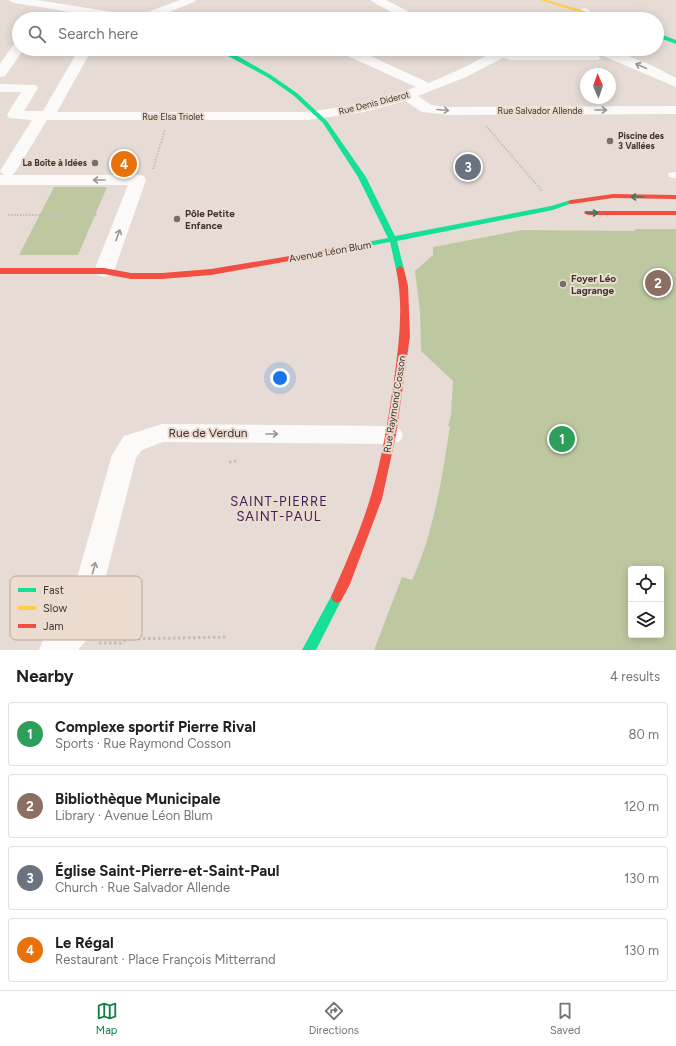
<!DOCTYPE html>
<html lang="en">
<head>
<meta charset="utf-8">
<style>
	:root { --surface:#fff; --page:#f2f2f2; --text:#202124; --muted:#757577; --line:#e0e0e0; --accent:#0b8043 }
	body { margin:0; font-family:Figtree,sans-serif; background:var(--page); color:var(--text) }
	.controls { position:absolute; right:12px; bottom:12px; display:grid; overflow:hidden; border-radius:4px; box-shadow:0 2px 10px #0003 }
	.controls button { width:36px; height:36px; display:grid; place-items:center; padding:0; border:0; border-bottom:1px solid var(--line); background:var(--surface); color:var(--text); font:20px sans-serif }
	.compass { position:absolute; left:580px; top:68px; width:36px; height:36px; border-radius:50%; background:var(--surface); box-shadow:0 2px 10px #0003; rotate:358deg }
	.you { position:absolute; left:280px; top:378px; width:14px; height:14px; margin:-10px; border:3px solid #fff; border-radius:50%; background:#1a73e8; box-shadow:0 0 0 6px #1a73e833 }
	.badge { display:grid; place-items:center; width:26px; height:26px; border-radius:50%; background:var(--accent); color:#fff; font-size:13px; font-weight:700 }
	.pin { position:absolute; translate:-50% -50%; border:2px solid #fff; box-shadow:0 1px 4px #0006 }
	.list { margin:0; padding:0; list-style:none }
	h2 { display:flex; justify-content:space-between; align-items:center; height:52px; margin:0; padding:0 16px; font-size:17px }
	h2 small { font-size:13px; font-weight:400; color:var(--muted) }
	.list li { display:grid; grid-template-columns:26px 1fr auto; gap:12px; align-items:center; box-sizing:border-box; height:64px; margin:0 8px 8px; padding:0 8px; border:1px solid var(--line); border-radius:4px }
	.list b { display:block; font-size:15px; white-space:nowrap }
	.list p { margin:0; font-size:13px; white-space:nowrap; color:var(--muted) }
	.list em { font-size:13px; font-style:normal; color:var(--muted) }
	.icon { flex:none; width:22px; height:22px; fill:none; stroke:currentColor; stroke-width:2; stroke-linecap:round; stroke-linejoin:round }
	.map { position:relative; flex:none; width:676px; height:650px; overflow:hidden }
	.search { position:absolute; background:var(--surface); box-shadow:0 2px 10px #0003; left:12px; right:12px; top:12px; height:44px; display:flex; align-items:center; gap:10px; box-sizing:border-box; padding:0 14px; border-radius:22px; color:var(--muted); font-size:15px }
	.sheet { height:340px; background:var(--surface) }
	nav { display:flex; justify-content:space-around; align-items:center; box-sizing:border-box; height:56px; border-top:1px solid var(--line); background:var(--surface); font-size:11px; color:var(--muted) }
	nav a { display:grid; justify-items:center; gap:2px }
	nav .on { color:var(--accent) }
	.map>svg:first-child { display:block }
	.green { fill:#bdc8a0; fill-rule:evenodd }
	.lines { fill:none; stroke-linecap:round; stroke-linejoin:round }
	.path-far1 { stroke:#c2bebc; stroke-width:2; stroke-dasharray:1.5 1.5; stroke-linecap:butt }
	.path { stroke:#c2bebc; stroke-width:3; stroke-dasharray:2.5 2.5; stroke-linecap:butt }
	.lane { fill:#fbfaf9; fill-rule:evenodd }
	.street { fill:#fbfaf9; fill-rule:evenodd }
	.fast { fill:#16e098; fill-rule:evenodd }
	.slow { fill:#ffcf43; fill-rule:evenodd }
	.jam { fill:#f24e42; fill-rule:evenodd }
	.oneway { stroke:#9c9895 }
	.oneway2 { stroke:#2b825f }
	.poi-dot { fill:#786f6a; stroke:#ecdbcf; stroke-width:1.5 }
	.labels { text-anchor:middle; stroke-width:4; stroke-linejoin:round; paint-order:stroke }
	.far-street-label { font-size:9px; fill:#3c3531; stroke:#ecdbcf }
	.far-poi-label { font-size:9px; font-weight:bold; fill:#3c3531; stroke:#ecdbcf; text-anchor:start }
	.poi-label { font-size:10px; font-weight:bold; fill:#3c3531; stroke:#ecdbcf; text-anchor:start }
	.street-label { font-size:10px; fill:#3c3531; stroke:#ecdbcf }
	.near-street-label { font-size:12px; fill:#3c3531; stroke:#ecdbcf }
	.near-neighbourhood-label { font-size:13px; letter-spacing:1px; fill:#3b215b; stroke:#ecdbcf }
	.key { fill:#ecdbcf; stroke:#b7a9a0; stroke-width:1 }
	.key-label { font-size:11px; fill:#3c3531 }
</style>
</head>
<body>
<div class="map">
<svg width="676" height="650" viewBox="0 0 676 650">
	<rect width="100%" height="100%" fill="#e6dcd5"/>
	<!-- green -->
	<path class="green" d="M54,187H107L78,255H19Z
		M635,229H676V650H374L402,577L412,580C434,532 442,478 450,426H448L451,415L453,381L421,351L420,311L415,271L433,255V247L522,230L635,231ZM631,569H661V635H631Z"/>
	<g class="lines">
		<!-- path-far1 -->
		<path class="path-far1" d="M486,126L543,192
			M153,169L165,130
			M8,215H97"/>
		<!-- path -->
		<path class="path" d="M229,462L237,461
			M99,643H121L128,639L228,637"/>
		<!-- lane -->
		<path class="lane" d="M498,53L511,56H598L601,58L598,60H511L496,56V54Z
			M676,172V178L669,177L668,175L669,173Z"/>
		<!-- street -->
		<path class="street" d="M9,0H37L137,16L180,0H196L194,2L152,19H112L15,3L11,2Z
			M371,0H386L417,16L419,19H404L373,2Z
			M584,8L588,9L590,12C583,20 574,19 564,19L566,16Z
			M19,43V49H24L5,76L0,77V64L14,44Z
			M79,49H92L57,112H307C344,107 381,101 416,87L339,52L338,49H355L429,83L463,68L499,49H515L514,52L466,77L418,96L431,105L449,107L676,106V114L449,115L422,112L405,101L364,112L307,120H47L16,171L12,175H138L144,176L146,180L114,271L111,275L104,277L97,275L94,271L128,185H0V175H4L0,171L32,120L9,118L7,115L21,92H0V84L36,85L38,88L24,111H43Z
			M593,49H610L651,65L676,78V87L594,52Z
			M162,424L391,426L400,429L403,435L400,441L391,444L163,442L142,450L136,458L93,627L89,637L78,650H39L43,640L54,632L65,620L112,455L124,436Z"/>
		<!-- fast -->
		<path class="fast" d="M657,33L676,40V44L657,37Z
			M215,49H223L234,54L271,75L297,93L327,121L366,177L395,236L551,206L571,200L575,202L553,210L397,241L404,269L400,272L396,269L390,242L332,253H329L328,251L329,249L388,238L358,177L323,123L293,95L267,77Z
			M337,591L341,593L343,597L316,650H302L333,593Z"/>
		<!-- slow -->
		<path class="slow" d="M540,0H547L611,19H602Z"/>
		<!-- jam -->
		<path class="jam" d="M613,194L676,195V199L613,198L571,204L567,202L571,200Z
			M585,211H676V215H588L584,213Z
			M332,249H335L336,251L335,253L211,275L162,279H131L104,274H0V268H104L131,273H162L211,269Z
			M400,266L404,269L408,286L410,336L396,435L382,499L350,584L341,601L337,603L333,601L331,597C345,565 360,532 370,499C382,460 388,420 394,380C399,343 404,306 396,269Z"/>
	</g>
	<!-- one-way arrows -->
	<defs><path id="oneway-shaft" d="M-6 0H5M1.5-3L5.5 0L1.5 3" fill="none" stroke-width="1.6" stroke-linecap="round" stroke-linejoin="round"/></defs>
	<g class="oneway">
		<use href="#oneway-shaft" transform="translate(641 66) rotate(-156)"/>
		<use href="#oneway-shaft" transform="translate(443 110) rotate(5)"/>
		<use href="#oneway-shaft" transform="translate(601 110)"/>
		<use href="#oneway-shaft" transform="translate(99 180) rotate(-180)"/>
		<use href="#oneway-shaft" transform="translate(118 235) rotate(-70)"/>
		<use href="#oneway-shaft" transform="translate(272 434)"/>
		<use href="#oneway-shaft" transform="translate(94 568) rotate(-75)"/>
	</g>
	<g class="oneway2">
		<use href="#oneway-shaft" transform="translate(637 197) rotate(-180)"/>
		<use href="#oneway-shaft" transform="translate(592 213)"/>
	</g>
	<!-- markers -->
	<g class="poi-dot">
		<circle cx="610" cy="141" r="4"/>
		<circle cx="95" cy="163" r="4"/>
		<circle cx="177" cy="219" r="4"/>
		<circle cx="563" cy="284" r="4"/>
	</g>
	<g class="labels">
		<!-- far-street labels -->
		<g class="far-street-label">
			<text transform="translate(374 103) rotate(-14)" y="3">Rue Denis Diderot</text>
			<text x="540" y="114">Rue Salvador Allende</text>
			<text x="173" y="120">Rue Elsa Triolet</text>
		</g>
		<!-- far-poi labels -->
		<g class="far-poi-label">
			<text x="618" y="139">Piscine des<tspan x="618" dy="10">3 Vallées</tspan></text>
			<text x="87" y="166" text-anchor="end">La Boîte à Idées</text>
		</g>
		<!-- poi labels -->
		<g class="poi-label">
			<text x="185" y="217">Pôle Petite<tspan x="185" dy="12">Enfance</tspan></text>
			<text x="571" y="282">Foyer Léo<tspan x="571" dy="12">Lagrange</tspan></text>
		</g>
		<!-- street labels -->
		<g class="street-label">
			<text transform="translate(330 251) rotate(-10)" y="4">Avenue Léon Blum</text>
			<text transform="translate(394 404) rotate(-81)" y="4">Rue Raymond Cosson</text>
		</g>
		<!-- near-street labels -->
		<g class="near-street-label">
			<text x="208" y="437">Rue de Verdun</text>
		</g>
		<!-- near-neighbourhood labels -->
		<g class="near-neighbourhood-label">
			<text x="279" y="506">SAINT-PIERRE<tspan x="279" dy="15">SAINT-PAUL</tspan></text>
		</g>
	</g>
	<!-- legend -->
	<rect x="10" y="576" width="132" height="64" rx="6" class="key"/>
	<rect x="18" y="588" width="18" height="4" fill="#16e098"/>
	<rect x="18" y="606" width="18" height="4" fill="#ffcf43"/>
	<rect x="18" y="624" width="18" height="4" fill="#f24e42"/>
	<g class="key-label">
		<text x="43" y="594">Fast</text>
		<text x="43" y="612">Slow</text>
		<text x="43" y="630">Jam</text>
	</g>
</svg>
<div class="controls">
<button><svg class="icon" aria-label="locate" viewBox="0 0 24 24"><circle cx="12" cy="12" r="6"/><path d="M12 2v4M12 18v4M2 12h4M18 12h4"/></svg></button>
<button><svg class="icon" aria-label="layers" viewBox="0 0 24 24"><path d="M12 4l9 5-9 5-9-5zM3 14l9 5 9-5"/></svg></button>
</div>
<svg class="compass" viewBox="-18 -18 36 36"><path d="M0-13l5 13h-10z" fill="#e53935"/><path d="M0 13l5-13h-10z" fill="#757577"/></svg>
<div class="you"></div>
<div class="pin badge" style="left:562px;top:439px;background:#2e9e5b">1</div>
<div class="pin badge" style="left:658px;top:283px;background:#8d6e63">2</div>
<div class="pin badge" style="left:468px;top:167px;background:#6b7280">3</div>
<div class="pin badge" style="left:124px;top:164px;background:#e8710a">4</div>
<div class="search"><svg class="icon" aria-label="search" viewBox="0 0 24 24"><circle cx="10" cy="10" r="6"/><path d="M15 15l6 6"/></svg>Search here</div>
</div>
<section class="sheet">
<h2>Nearby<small>4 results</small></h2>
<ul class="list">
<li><span class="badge" style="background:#2e9e5b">1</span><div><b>Complexe sportif Pierre Rival</b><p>Sports · Rue Raymond Cosson</p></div><em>80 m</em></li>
<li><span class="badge" style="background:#8d6e63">2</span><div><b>Bibliothèque Municipale</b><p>Library · Avenue Léon Blum</p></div><em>120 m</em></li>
<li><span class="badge" style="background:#6b7280">3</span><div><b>Église Saint-Pierre-et-Saint-Paul</b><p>Church · Rue Salvador Allende</p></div><em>130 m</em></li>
<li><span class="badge" style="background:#e8710a">4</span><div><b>Le Régal</b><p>Restaurant · Place François Mitterrand</p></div><em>130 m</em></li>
</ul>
</section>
<nav>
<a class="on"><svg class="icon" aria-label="map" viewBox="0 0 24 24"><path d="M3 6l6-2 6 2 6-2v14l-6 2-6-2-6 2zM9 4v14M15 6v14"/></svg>Map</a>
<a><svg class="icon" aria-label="directions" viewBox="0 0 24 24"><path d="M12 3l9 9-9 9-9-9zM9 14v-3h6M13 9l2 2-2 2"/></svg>Directions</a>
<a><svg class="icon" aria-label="saved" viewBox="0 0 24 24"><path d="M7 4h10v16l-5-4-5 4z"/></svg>Saved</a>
</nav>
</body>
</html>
